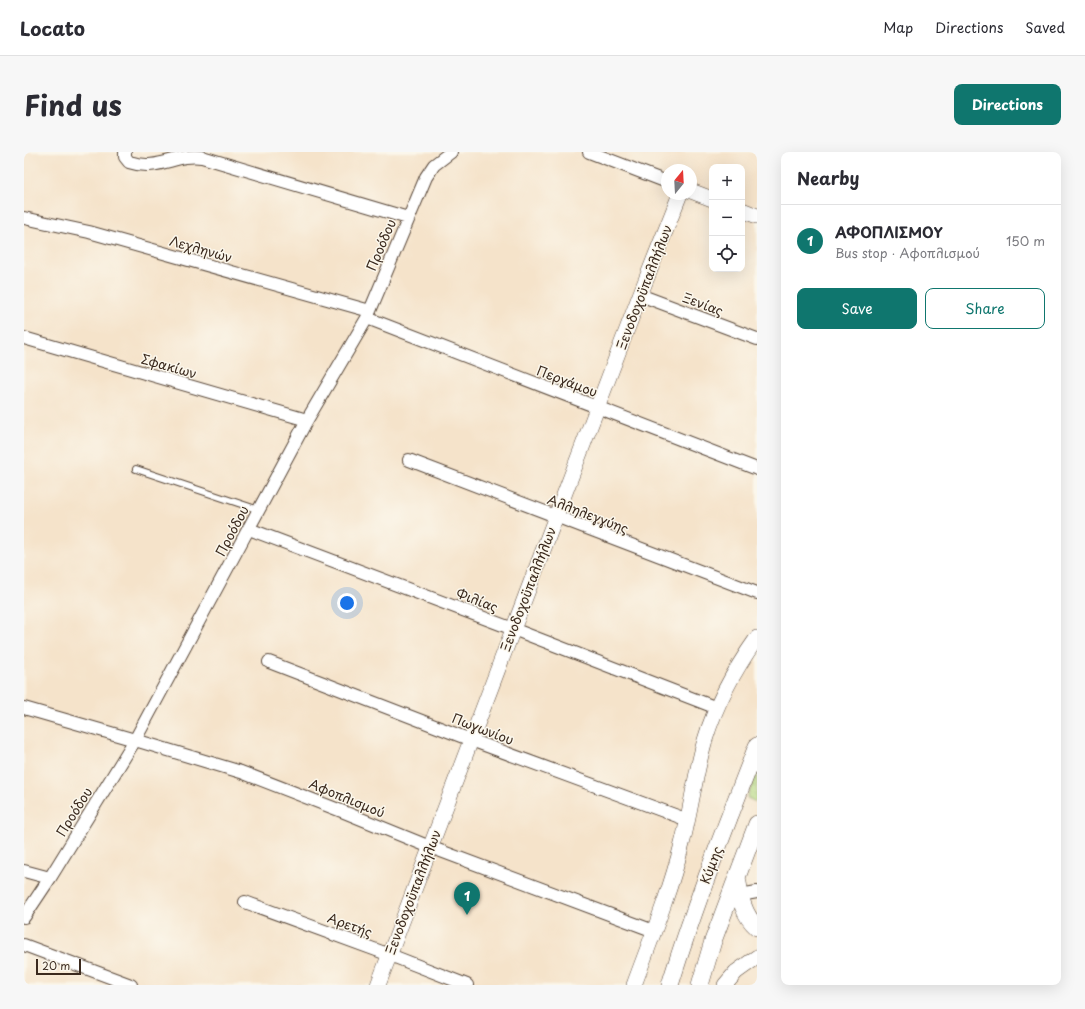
<!DOCTYPE html>
<html lang="en">
<head>
<meta charset="utf-8">
<style>
	:root { --surface:#fff; --page:#f7f7f7; --text:#2b2b33; --muted:#7c7c81; --line:#e1e1e2; --accent:#0f766e }
	body { margin:0; font-family:"Playpen Sans",sans-serif; background:var(--page); color:var(--text) }
	.controls { position:absolute; right:12px; top:12px; display:grid; overflow:hidden; border-radius:8px; box-shadow:0 4px 16px #0002 }
	.controls button { width:36px; height:36px; display:grid; place-items:center; padding:0; border:0; border-bottom:1px solid var(--line); background:var(--surface); color:var(--text); font:20px sans-serif }
	.compass { position:absolute; left:637px; top:12px; width:36px; height:36px; border-radius:50%; background:var(--surface); box-shadow:0 4px 16px #0002; rotate:18deg }
	.scale { position:absolute; left:12px; bottom:10px; width:45px; box-sizing:border-box; padding-left:4px; border:2px solid #3b2a1e; border-top:0; font-size:11px; line-height:14px; white-space:nowrap; color:#3b2a1e; -webkit-text-stroke:3px #fbf7ec; paint-order:stroke }
	.you { position:absolute; left:323px; top:451px; width:14px; height:14px; margin:-10px; border:3px solid #fff; border-radius:50%; background:#1a73e8; box-shadow:0 0 0 6px #1a73e833 }
	.badge { display:grid; place-items:center; width:26px; height:26px; border-radius:50%; background:var(--accent); color:#fff; font-size:13px; font-weight:700 }
	.pin { position:absolute; translate:-50% -33px; filter:drop-shadow(0 1px 2px #0008) }
	.pin::after { content:''; position:absolute; top:21px; width:14px; height:12px; background:inherit; clip-path:polygon(0 0,100% 0,50% 100%) }
	.list { margin:0; padding:0; list-style:none }
	h2 { display:flex; justify-content:space-between; align-items:center; height:52px; margin:0; padding:0 16px; font-size:17px }
	h2 small { font-size:13px; font-weight:400; color:var(--muted) }
	.list li { display:grid; grid-template-columns:26px 1fr auto; gap:12px; align-items:center; box-sizing:border-box; height:72px; padding:0 16px; border-top:1px solid var(--line) }
	.list b { display:block; font-size:15px; white-space:nowrap }
	.list p { margin:0; font-size:13px; white-space:nowrap; color:var(--muted) }
	.list em { font-size:13px; font-style:normal; color:var(--muted) }
	.actions { display:flex; gap:8px; padding:12px 16px }
	.actions a { flex:1; padding:9px 0; border:1px solid var(--accent); border-radius:8px; text-align:center; font-size:14px; color:var(--accent) }
	.actions .main { background:var(--accent); color:#fff }
	.icon { flex:none; width:22px; height:22px; fill:none; stroke:currentColor; stroke-width:2; stroke-linecap:round; stroke-linejoin:round }
	.map { position:relative; flex:none; width:733px; height:833px; overflow:hidden; border-radius:8px }
	header { display:flex; align-items:center; gap:24px; box-sizing:border-box; height:56px; padding:0 20px; background:var(--surface); border-bottom:1px solid var(--line) }
	header strong { font-size:19px }
	nav { display:flex; gap:22px; margin-inline-start:auto; font-size:14px }
	.intro { display:flex; align-items:center; justify-content:space-between; box-sizing:border-box; height:96px; padding:0 24px }
	h1 { margin:0; font-size:28px }
	.button { padding:10px 18px; border-radius:8px; background:var(--accent); color:#fff; font-size:14px; font-weight:700 }
	main { display:flex; gap:24px; padding:0 24px }
	aside { flex:1; background:var(--surface); border-radius:8px; box-shadow:0 4px 16px #0002 }
	.map>svg:first-child { display:block }
	.grass { fill:url(#grass-dots); stroke:#788150 }
	.lines { fill:none; stroke-linecap:round; stroke-linejoin:round }
	.service-casing { stroke:#574638; stroke-width:8 }
	.minor-casing { stroke:#574638; stroke-width:14 }
	.tertiary-casing { stroke:#574638; stroke-width:16 }
	.secondary-casing { stroke:#574638; stroke-width:18 }
	.service { stroke:#fff; stroke-width:6 }
	.minor { stroke:#fff; stroke-width:12 }
	.tertiary { stroke:#fff; stroke-width:15 }
	.secondary { stroke:#fff; stroke-width:17 }
	.labels { text-anchor:middle; stroke-width:3; stroke-linejoin:round; paint-order:stroke }
	.street-label { font-size:13px; fill:#3b2a1e; stroke:#fbf7ec }
</style>
</head>
<body>
<header>
<strong>Locato</strong>
<nav><a>Map</a><a>Directions</a><a>Saved</a></nav>
</header>
<div class="intro"><h1>Find us</h1><a class="button">Directions</a></div>
<main>
<div class="map">
<svg width="733" height="833" viewBox="0 0 733 833">
	<defs>
		<pattern id="grass-dots" width="8" height="8" patternUnits="userSpaceOnUse"><rect width="8" height="8" fill="#b4d881"/><path d="M2 2h.1M6 6h.1" fill="none" stroke="#9cba6f" stroke-width="1.8" stroke-linecap="round"/></pattern>
	</defs>
	<rect width="100%" height="100%" fill="#fbf7ec"/>
	<filter id="ink" filterUnits="userSpaceOnUse"><feTurbulence type="fractalNoise" baseFrequency=".025" numOctaves="2"/><feDisplacementMap in="SourceGraphic" scale="8" xChannelSelector="R" yChannelSelector="G"/><feConvolveMatrix kernelMatrix="1 2 1 2 8 2 1 2 1" color-interpolation-filters="sRGB"/></filter>
	<filter id="wash" filterUnits="userSpaceOnUse"><feTurbulence type="fractalNoise" baseFrequency=".012" numOctaves="4" result="noise"/><feDisplacementMap in="SourceGraphic" scale="16" xChannelSelector="R" yChannelSelector="G"/><feGaussianBlur stdDeviation="0.9" result="paint"/><feColorMatrix in="noise" values="0 0 0 0 0 0 0 0 0 0 0 0 0 0 0 0 0 1.4 0 .05"/><feComposite in="paint" operator="in"/></filter>
	<g filter="url(#wash)">
		<rect width="100%" height="100%" fill="#f5e3ca"/>
		<!-- grass -->
		<path class="grass" d="M733,619V647L732,650L723,646Z"/>
	</g>
	<g filter="url(#ink)">
		<g class="lines">
			<!-- service casing -->
			<g class="service-casing">
				<path id="service" d="M112,317L235,358"/>
			</g>
			<!-- minor casing -->
			<g class="minor-casing">
				<path id="minor" d="M101,0V5L105,10C135,20 151,1 178,5L384,66
					M565,0L643,30
					M0,66L65,80L346,159
					M616,143L733,187
					M343,166L733,317
					M0,186L283,268
					M385,308L733,441
					M225,377L489,477L693,556
					M245,510L447,588L664,668
					M0,556L111,588L217,620L320,660L406,695L630,779
					M0,719L26,726
					M716,743L733,740
					M221,750L366,803L443,833
					M0,765L26,726L111,588L283,268L343,166L402,25L410,13L427,0
					M0,793L107,833"/>
			</g>
			<!-- tertiary casing -->
			<g class="tertiary-casing">
				<path id="tertiary" d="M667,39L688,47
					M718,58L733,64
					M354,833L616,143L656,42
					M610,833C627,787 646,740 658,692C667,658 671,622 681,588C692,551 711,517 733,486
					M701,833L712,820L733,805"/>
			</g>
			<!-- secondary casing -->
			<g class="secondary-casing">
				<path id="secondary" d="M713,725C716,743 718,762 733,775
					M646,833C671,752 702,673 733,594
					M676,833L689,789L733,672"/>
			</g>
			<!-- service -->
			<use href="#service" class="service"/>
			<!-- minor -->
			<use href="#minor" class="minor"/>
			<!-- tertiary -->
			<use href="#tertiary" class="tertiary"/>
			<!-- secondary -->
			<use href="#secondary" class="secondary"/>
		</g>
	</g>
	<g class="labels">
		<!-- street labels -->
		<g class="street-label">
			<text transform="translate(357 93) rotate(-67)" y="5">Προόδου</text>
			<text transform="translate(177 97) rotate(16)" y="5">Λεχληνών</text>
			<text transform="translate(620 135) rotate(-69)" y="5">Ξενοδοχοϋπαλλήλων</text>
			<text transform="translate(679 152) rotate(21)" y="5">Ξενίας</text>
			<text transform="translate(145 214) rotate(16)" y="5">Σφακίων</text>
			<text transform="translate(543 229) rotate(21)" y="5">Περγάμου</text>
			<text transform="translate(564 362) rotate(21)" y="5">Αλληλεγγύης</text>
			<text transform="translate(208 379) rotate(-62)" y="5">Προόδου</text>
			<text transform="translate(504 437) rotate(-69)" y="5">Ξενοδοχοϋπαλλήλων</text>
			<text transform="translate(453 448) rotate(21)" y="5">Φιλίας</text>
			<text transform="translate(459 577) rotate(21)" y="5">Πωγωνίου</text>
			<text transform="translate(323 646) rotate(22)" y="5">Αφοπλισμού</text>
			<text transform="translate(50 660) rotate(-58)" y="5">Προόδου</text>
			<text transform="translate(687 713) rotate(-69)" y="5">Κύμης</text>
			<text transform="translate(389 740) rotate(-69)" y="5">Ξενοδοχοϋπαλλήλων</text>
			<text transform="translate(326 773) rotate(20)" y="5">Αρετής</text>
		</g>
	</g>
</svg>
<div class="controls">
<button>+</button>
<button>−</button>
<button><svg class="icon" aria-label="locate" viewBox="0 0 24 24"><circle cx="12" cy="12" r="6"/><path d="M12 2v4M12 18v4M2 12h4M18 12h4"/></svg></button>
</div>
<svg class="compass" viewBox="-18 -18 36 36"><path d="M0-13l5 13h-10z" fill="#e53935"/><path d="M0 13l5-13h-10z" fill="#7c7c81"/></svg>
<div class="scale">20 m</div>
<div class="you"></div>
<div class="pin badge" style="left:443px;top:763px">1</div>
</div>
<aside>
<h2>Nearby<small></small></h2>
<ul class="list">
<li><span class="badge">1</span><div><b>ΑΦΟΠΛΙΣΜΟΥ</b><p>Bus stop · Αφοπλισμού</p></div><em>150 m</em></li>
</ul>
<div class="actions"><a class="main">Save</a><a>Share</a></div>
</aside>
</main>
</body>
</html>
